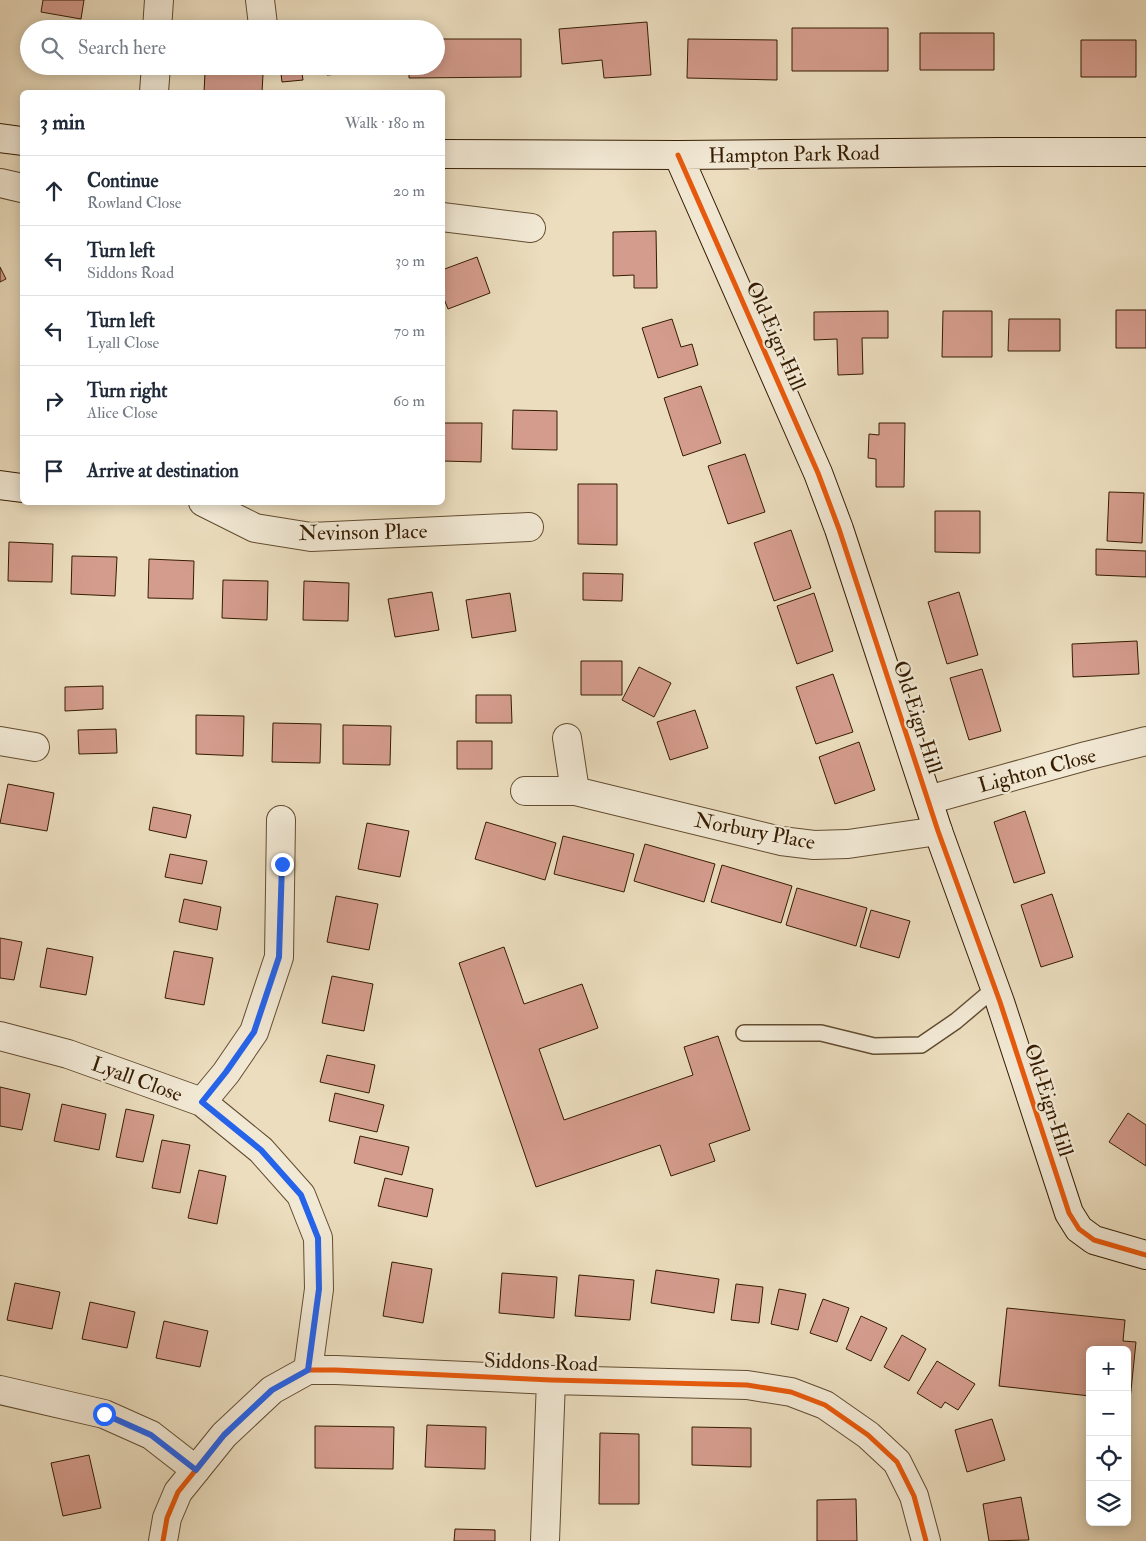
<!DOCTYPE html>
<html lang="en">
<head>
<meta charset="utf-8">
<style>
	:root { --surface:#fff; --page:#f2f2f3; --text:#1f2937; --muted:#747a83; --line:#e0e1e3 }
	body { margin:0; font-family:"IM FELL Double Pica",serif; background:var(--page); color:var(--text) }
	.controls { position:absolute; right:15px; bottom:15px; display:grid; overflow:hidden; border-radius:8px; box-shadow:0 2px 12px #0003 }
	.controls button { width:45px; height:45px; display:grid; place-items:center; padding:0; border:0; border-bottom:1px solid var(--line); background:var(--surface); color:var(--text); font:25px sans-serif }
	.stop { position:absolute; width:15px; height:15px; margin:-11px; border:4px solid #2563eb; border-radius:50%; background:#fff }
	.stop.end { background:#2563eb; border-color:#fff; box-shadow:0 1px 5px #0008 }
	.list { margin:0; padding:0; list-style:none }
	h2 { display:flex; justify-content:space-between; align-items:center; height:65px; margin:0; padding:0 20px; font-size:21px }
	h2 small { font-size:16px; font-weight:400; color:var(--muted) }
	.list li { display:grid; grid-template-columns:32px 1fr auto; gap:15px; align-items:center; box-sizing:border-box; height:70px; padding:0 20px; border-top:1px solid var(--line) }
	.list b { display:block; font-size:19px; white-space:nowrap }
	.list p { margin:0; font-size:16px; white-space:nowrap; color:var(--muted) }
	.list em { font-size:16px; font-style:normal; color:var(--muted) }
	.icon { flex:none; width:28px; height:28px; fill:none; stroke:currentColor; stroke-width:2; stroke-linecap:round; stroke-linejoin:round }
	.map { position:relative; flex:none; width:1146px; height:1541px; overflow:hidden }
	.search { position:absolute; background:var(--surface); box-shadow:0 2px 12px #0003; left:20px; top:20px; width:425px; height:55px; display:flex; align-items:center; gap:12px; box-sizing:border-box; padding:0 18px; border-radius:28px; color:var(--muted); font-size:19px }
	.panel { position:absolute; background:var(--surface); box-shadow:0 2px 12px #0003; left:20px; top:90px; width:425px; height:415px; border-radius:8px }
	.map>svg:first-child { display:block }
	.building { fill:#d49c8d; stroke:#351c01 }
	.lines { fill:none; stroke-linecap:round; stroke-linejoin:round }
	.lane-casing { stroke:#624c30; stroke-width:18 }
	.street-casing { stroke:#624c30; stroke-width:30 }
	.secondary-casing { stroke:#351c01; stroke-width:30 }
	.lane { stroke:#f2e9d5; stroke-width:15 }
	.street { stroke:#f2e9d5; stroke-width:28 }
	.secondary { stroke:#f2e9d5; stroke-width:28 }
	.cycleway-casing { stroke:#f2e9d5; stroke-width:8 }
	.cycleway { stroke:#e8590c; stroke-width:5 }
	.route { stroke:#2563eb; stroke-width:6 }
	.labels { text-anchor:middle; stroke-width:4.5; stroke-linejoin:round; paint-order:stroke }
	.street-label { font-size:21px; fill:#351c01; stroke:#f2e9d5 }
</style>
</head>
<body>
<div class="map">
<svg width="1146" height="1541" viewBox="0 0 1146 1541">
	<rect width="100%" height="100%" fill="#ebddbe"/>
	<filter id="stains"><feTurbulence type="fractalNoise" baseFrequency=".004" numOctaves="4"/><feColorMatrix values="0 0 0 0 .2 0 0 0 0 .09 0 0 0 0 .02 0 0 0 .5 -.17"/></filter>
	<radialGradient id="worn" r=".72"><stop offset=".6" stop-color="#630" stop-opacity="0"/><stop offset="1" stop-color="#630" stop-opacity=".3"/></radialGradient>
	<!-- building -->
	<path class="building" d="M43,0H84L81,19L41,12Z
		M647,22L651,75L604,78L602,60L562,64L559,29Z
		M792,28H888V71H792Z
		M920,33H994V70H920Z
		M436,39H521V77L409,78V66H436Z
		M688,39L777,40V80L687,78Z
		M1081,40H1136V77H1081Z
		M280,66H301L303,80L282,82Z
		M326,66H348L349,73L327,75Z
		M205,73L263,74L262,92H204Z
		M656,231L657,288H634V275L613,276V232Z
		M477,257L490,293L448,309L442,294V270Z
		M0,267L6,279L0,282Z
		M1116,310H1146V348H1116Z
		M888,311V338H862L863,374L838,375L837,339L814,340V312Z
		M943,311H992V357H942Z
		M672,319L681,347L692,344L698,365L658,378L642,328Z
		M1009,319H1060V351H1008Z
		M701,386L721,443L683,456L664,398Z
		M513,410L557,411V450L512,449Z
		M442,423H482L481,462L442,461Z
		M879,423H905L904,487H876V459L868,458L869,434L879,435Z
		M745,454L765,512L728,524L708,466Z
		M578,484H617V545L578,544Z
		M1109,492L1144,493L1142,543L1107,541Z
		M935,511H980V553L935,552Z
		M791,530L811,588L774,601L754,543Z
		M9,542L53,544L52,582L8,581Z
		M1096,549L1146,551V577L1096,575Z
		M72,556L117,557L115,596L71,594Z
		M149,559L194,561L193,599L148,598Z
		M583,573L623,574L622,601L583,600Z
		M223,580L268,581L267,620L222,618Z
		M304,581L349,583L348,621L303,620Z
		M432,592L439,630L395,637L388,599Z
		M959,592L978,655L947,664L928,602Z
		M510,593L516,631L472,638L466,600Z
		M814,593L833,651L797,664L777,606Z
		M1137,641L1139,674L1073,677L1072,644Z
		M581,661H622V695H581Z
		M639,667L671,683L654,717L622,700Z
		M982,669L1001,731L969,740L950,678Z
		M833,674L853,732L816,744L796,687Z
		M103,686V709L65,711V687Z
		M476,695H511L512,723H476Z
		M695,710L708,748L670,760L657,722Z
		M196,715L244,716L243,756L196,754Z
		M273,723L321,724L320,763L272,762Z
		M343,725L391,726L390,765L343,764Z
		M116,729L117,753L79,754L78,730Z
		M457,741H492V769H457Z
		M859,742L875,790L835,804L819,757Z
		M8,784L54,793L47,831L0,823Z
		M153,807L191,815L186,838L149,830Z
		M1025,811L1045,873L1014,883L994,822Z
		M486,822L556,843L545,880L475,859Z
		M367,823L409,831L400,877L358,869Z
		M563,836L634,854L624,892L554,874Z
		M645,844L715,864L704,902L634,881Z
		M170,854L207,861L202,884L165,877Z
		M722,865L792,886L781,923L711,902Z
		M797,888L867,908L856,946L786,925Z
		M1052,894L1073,957L1041,967L1021,905Z
		M336,896L378,904L369,950L327,942Z
		M184,899L221,907L217,930L179,922Z
		M871,910L910,921L899,958L860,947Z
		M0,938L22,942L14,980L0,978Z
		M504,947L524,1004L582,984L598,1028L539,1049L564,1120L693,1075L684,1047L718,1036L750,1130L709,1144L715,1161L671,1176L660,1145L536,1187L459,963Z
		M47,948L93,957L86,995L40,987Z
		M174,951L213,958L204,1005L165,998Z
		M332,976L373,984L364,1031L322,1023Z
		M327,1055L375,1065L369,1093L320,1082Z
		M0,1087L30,1094L22,1130L0,1126Z
		M335,1093L384,1105L377,1132L329,1121Z
		M62,1104L106,1114L99,1150L54,1141Z
		M126,1109L154,1115L143,1162L116,1157Z
		M1128,1113L1146,1125V1166L1109,1142Z
		M360,1136L409,1147L402,1175L354,1163Z
		M162,1140L190,1145L180,1193L152,1188Z
		M199,1170L226,1176L217,1224L188,1218Z
		M385,1178L433,1189L427,1217L378,1206Z
		M392,1262L432,1269L423,1323L383,1316Z
		M656,1270L719,1279L714,1313L651,1303Z
		M502,1273L557,1277L554,1318L499,1313Z
		M579,1275L634,1280L630,1320L575,1316Z
		M15,1283L60,1292L52,1329L7,1320Z
		M736,1284L763,1287L759,1323L731,1320Z
		M779,1289L806,1294L798,1330L771,1324Z
		M823,1299L849,1308L837,1342L810,1333Z
		M90,1302L135,1312L127,1348L82,1339Z
		M1007,1308L1125,1320L1123,1341L1136,1342L1130,1400L1127,1399V1350H1090V1396L999,1386Z
		M861,1316L887,1328L871,1361L846,1349Z
		M164,1321L208,1331L200,1367L156,1358Z
		M902,1335L926,1349L909,1381L884,1367Z
		M937,1361L975,1384L958,1410L945,1402L941,1408L917,1393Z
		M992,1419L1005,1460L967,1472L955,1430Z
		M427,1425L486,1427L485,1469L425,1467Z
		M315,1426L394,1427L393,1469L315,1468Z
		M692,1427L751,1428V1467L692,1465Z
		M600,1433L639,1434V1504H599Z
		M89,1455L101,1508L63,1516L51,1463Z
		M1021,1497L1029,1540L989,1541L983,1504Z
		M856,1499L857,1541H817V1500Z
		M455,1529L495,1530V1541H454Z"/>
	<g class="lines">
		<!-- lane casing -->
		<g class="lane-casing">
			<path id="lane" d="M744,1033H821L874,1046L921,1045L956,1021L995,988"/>
		</g>
		<!-- street casing -->
		<g class="street-casing">
			<path id="street" d="M260,0L263,25
				M157,29L159,0
				M154,92L156,66
				M0,183L22,188
				M442,217L531,228
				M203,502L255,528L311,537L529,527
				M567,738L575,791
				M0,741L35,747
				M525,791H575L781,841L814,845L848,844L938,831
				M928,800L1086,756L1146,741
				M0,1036L68,1054L202,1102L261,1150L301,1195L318,1238L319,1289L308,1370
				M202,1102L226,1073L254,1032L279,957L281,820
				M0,1390L104,1414L151,1435L196,1470
				M163,1541L167,1518L178,1492L224,1435L272,1390L308,1370H336L551,1380L747,1385L791,1392L825,1405L868,1435L897,1462L914,1496L926,1541
				M545,1541L551,1380"/>
		</g>
		<!-- secondary casing -->
		<g class="secondary-casing">
			<path id="secondary" d="M0,138L22,141
				M442,154L678,155L999,152H1146
				M678,155L818,473L839,529L938,831L1000,1002L1069,1213L1079,1229L1094,1240L1146,1255
				M0,485L22,488"/>
		</g>
		<!-- lane -->
		<use href="#lane" class="lane"/>
		<!-- street -->
		<use href="#street" class="street"/>
		<!-- secondary -->
		<use href="#secondary" class="secondary"/>
		<!-- cycleway casing -->
		<g class="cycleway-casing">
			<path id="cycleway" d="M678,155L818,473L839,529L938,831L1000,1002L1069,1213L1079,1229L1094,1240L1146,1255
				M163,1541L167,1518L178,1492L224,1435L272,1390L308,1370H336L551,1380L747,1385L791,1392L825,1405L868,1435L897,1462L914,1496L926,1541"/>
		</g>
		<!-- cycleway -->
		<use href="#cycleway" class="cycleway"/>
	</g>
	<g class="lines">
		<!-- route -->
		<path class="route" d="M104,1414L151,1435L196,1470L224,1435L272,1390L308,1370L319,1289L318,1238L301,1195L261,1150L202,1102L226,1072L254,1032L279,957L282,864"/>
	</g>
	<g class="labels">
		<!-- street labels -->
		<g class="street-label">
			<text transform="translate(794 154) rotate(-1)" y="7">Hampton Park Road</text>
			<text transform="translate(776 336) rotate(66)" y="7">Old Eign Hill</text>
			<text transform="translate(363 532) rotate(-1)" y="7">Nevinson Place</text>
			<text transform="translate(918 717) rotate(72)" y="7">Old Eign Hill</text>
			<text transform="translate(1037 770) rotate(-15)" y="7">Lighton Close</text>
			<text transform="translate(755 831) rotate(11)" y="7">Norbury Place</text>
			<text transform="translate(137 1079) rotate(20)" y="7">Lyall Close</text>
			<text transform="translate(1049 1100) rotate(72)" y="7">Old Eign Hill</text>
			<text transform="translate(541 1362) rotate(2)" y="7">Siddons Road</text>
		</g>
	</g>
	<rect width="100%" height="100%" filter="url(#stains)"/>
	<rect width="100%" height="100%" fill="url(#worn)"/>
</svg>
<div class="controls">
<button>+</button>
<button>−</button>
<button><svg class="icon" aria-label="locate" viewBox="0 0 24 24"><circle cx="12" cy="12" r="6"/><path d="M12 2v4M12 18v4M2 12h4M18 12h4"/></svg></button>
<button><svg class="icon" aria-label="layers" viewBox="0 0 24 24"><path d="M12 4l9 5-9 5-9-5zM3 14l9 5 9-5"/></svg></button>
</div>
<div class="stop" style="left:104px;top:1414px"></div>
<div class="stop end" style="left:282px;top:864px"></div>
<div class="search"><svg class="icon" aria-label="search" viewBox="0 0 24 24"><circle cx="10" cy="10" r="6"/><path d="M15 15l6 6"/></svg>Search here</div>
<section class="panel">
<h2>3 min<small>Walk · 180 m</small></h2>
<ul class="list">
<li><svg class="icon" aria-label="ahead" viewBox="0 0 24 24"><path d="M12 20V5M6 11l6-6 6 6"/></svg><div><b>Continue</b><p>Rowland Close</p></div><em>20 m</em></li>
<li><svg class="icon" aria-label="left" viewBox="0 0 24 24"><path d="M17 20v-9H6M10 6l-5 5 5 5"/></svg><div><b>Turn left</b><p>Siddons Road</p></div><em>30 m</em></li>
<li><svg class="icon" aria-label="left" viewBox="0 0 24 24"><path d="M17 20v-9H6M10 6l-5 5 5 5"/></svg><div><b>Turn left</b><p>Lyall Close</p></div><em>70 m</em></li>
<li><svg class="icon" aria-label="right" viewBox="0 0 24 24"><path d="M7 20v-9h11M14 6l5 5-5 5"/></svg><div><b>Turn right</b><p>Alice Close</p></div><em>60 m</em></li>
<li><svg class="icon" aria-label="arrive" viewBox="0 0 24 24"><path d="M6 21V4h12l-3 4 3 4H6"/></svg><div><b>Arrive at destination</b></div></li>
</ul>
</section>
</div>
</body>
</html>
